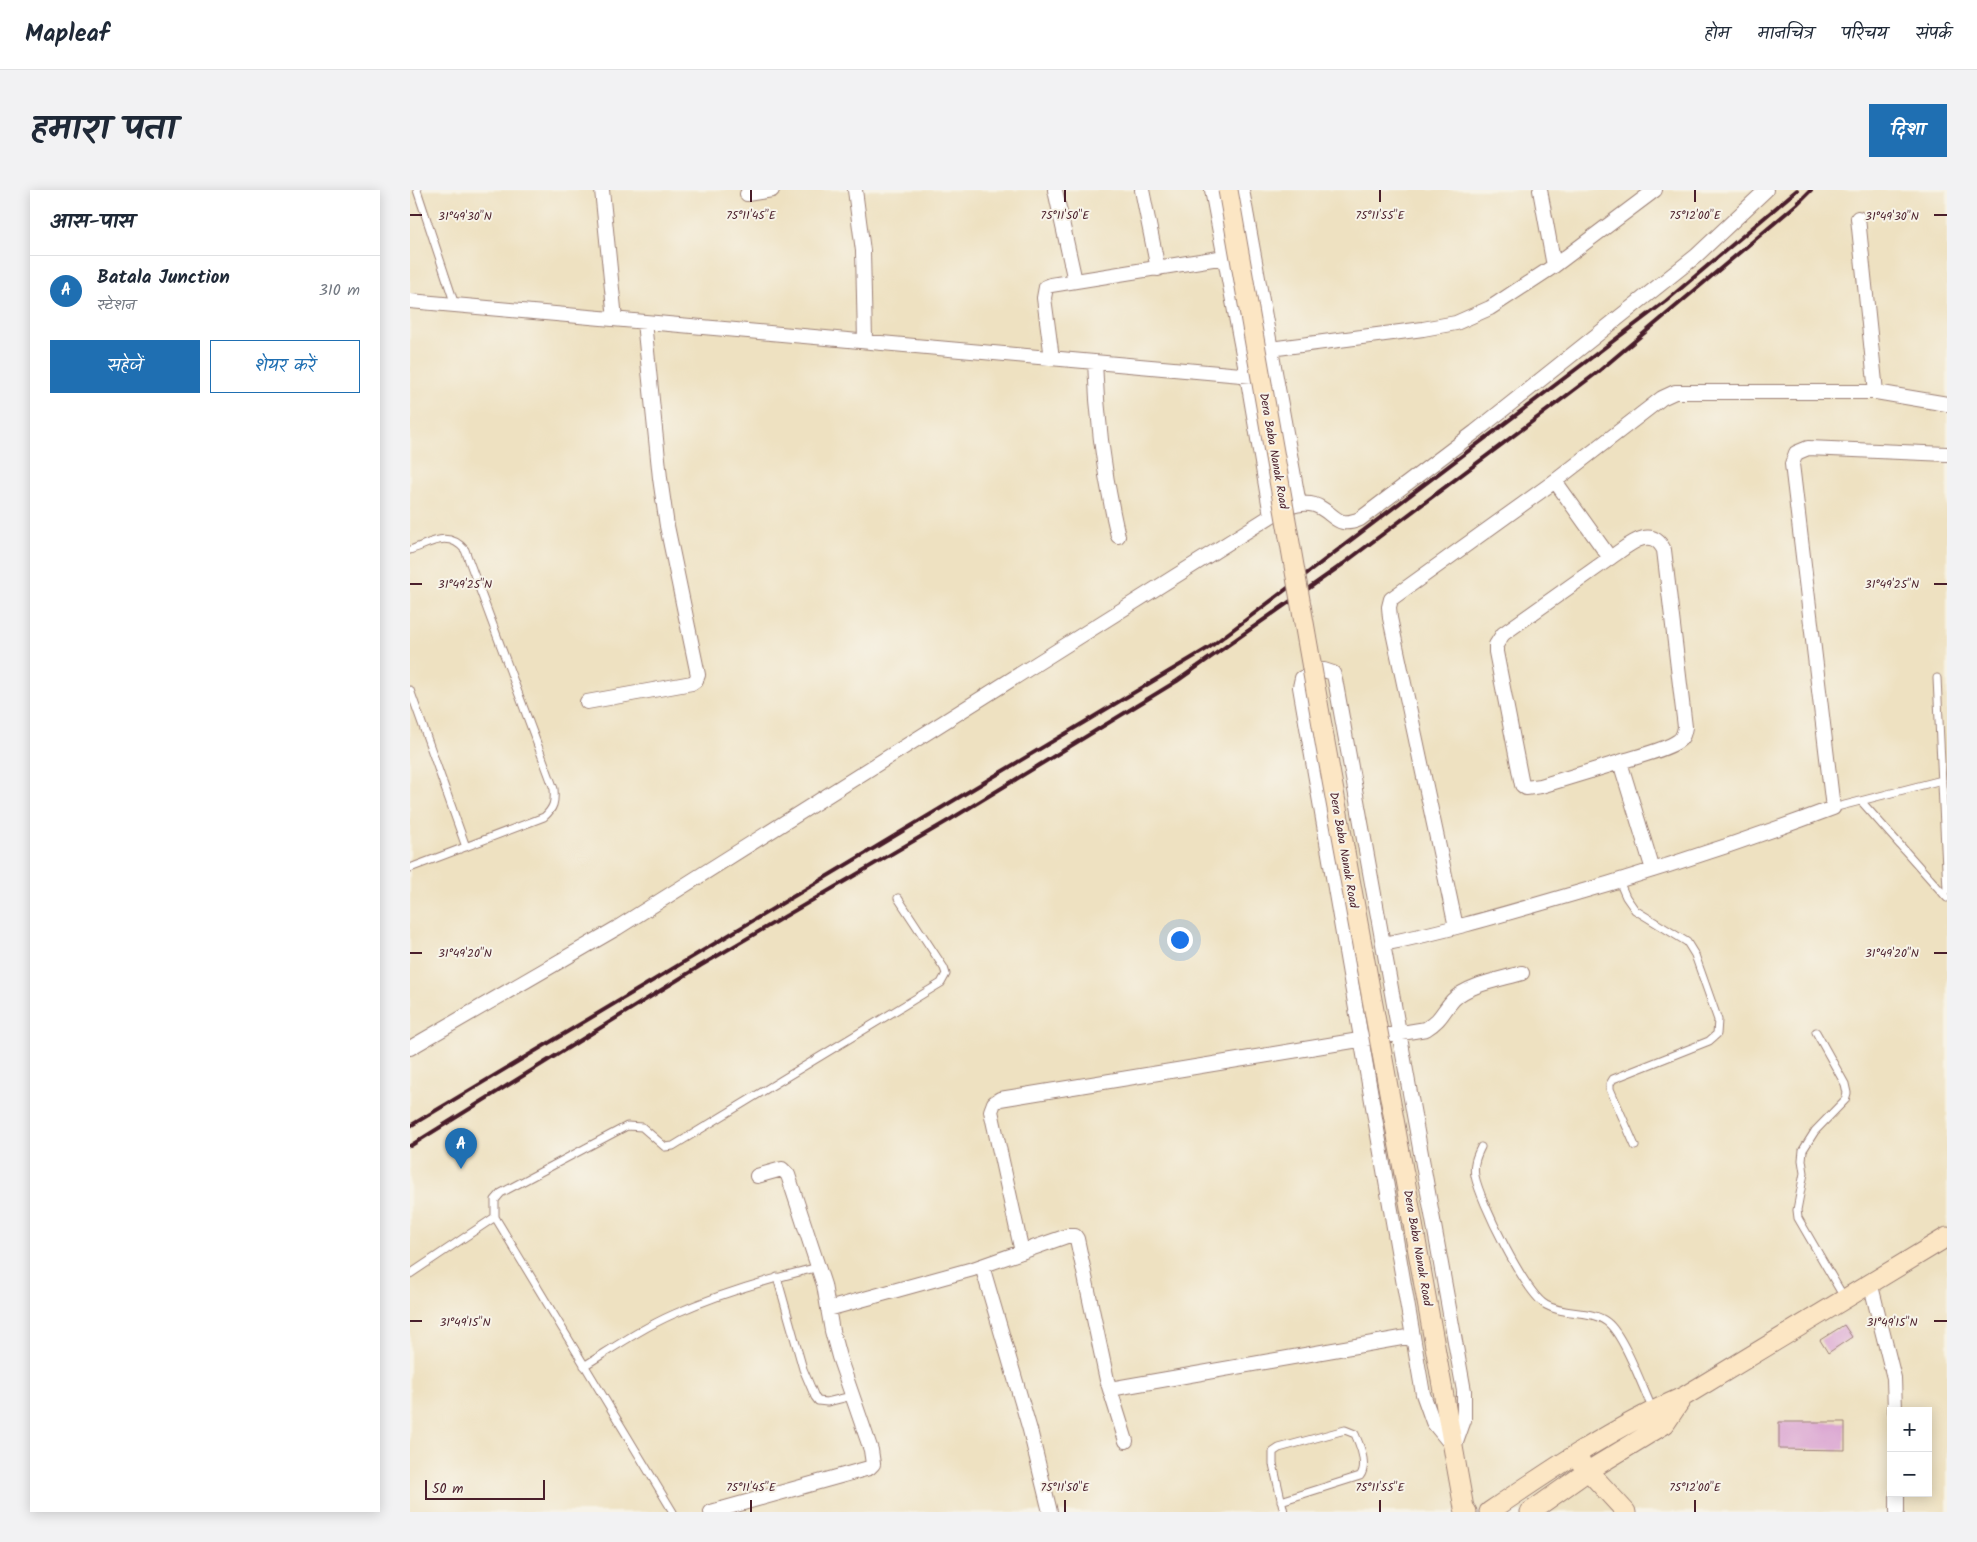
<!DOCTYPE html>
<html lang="hi">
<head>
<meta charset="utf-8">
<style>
	:root { --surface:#fff; --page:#f2f2f3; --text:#1f2937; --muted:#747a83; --line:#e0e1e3; --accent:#1f6fb2 }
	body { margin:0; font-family:Kalam,"Playpen Sans Deva",sans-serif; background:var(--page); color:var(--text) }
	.controls { position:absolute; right:15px; bottom:15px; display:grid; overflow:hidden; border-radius:0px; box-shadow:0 2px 12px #0003 }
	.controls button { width:45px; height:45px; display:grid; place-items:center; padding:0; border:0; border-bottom:1px solid var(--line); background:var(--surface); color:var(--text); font:25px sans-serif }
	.scale { position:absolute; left:15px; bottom:12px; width:120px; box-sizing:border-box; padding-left:5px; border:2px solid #4a1f2b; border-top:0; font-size:14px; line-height:18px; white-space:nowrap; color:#4a1f2b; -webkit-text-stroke:4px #f7f3e8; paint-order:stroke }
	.you { position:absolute; left:769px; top:749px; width:18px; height:18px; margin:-12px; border:4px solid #fff; border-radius:50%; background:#1a73e8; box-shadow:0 0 0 8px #1a73e833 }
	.badge { display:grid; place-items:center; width:32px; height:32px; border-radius:50%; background:var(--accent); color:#fff; font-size:16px; font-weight:700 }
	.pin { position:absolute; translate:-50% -41px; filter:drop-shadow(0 1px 2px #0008) }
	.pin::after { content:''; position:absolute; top:26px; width:18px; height:15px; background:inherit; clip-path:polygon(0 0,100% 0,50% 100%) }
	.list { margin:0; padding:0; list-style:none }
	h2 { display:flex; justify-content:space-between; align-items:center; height:65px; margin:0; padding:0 20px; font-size:21px }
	h2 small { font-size:16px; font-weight:400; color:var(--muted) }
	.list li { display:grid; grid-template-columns:32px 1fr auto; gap:15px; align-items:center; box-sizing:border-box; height:70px; padding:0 20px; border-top:1px solid var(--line) }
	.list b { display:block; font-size:19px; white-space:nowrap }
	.list p { margin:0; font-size:16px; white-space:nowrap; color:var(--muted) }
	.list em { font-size:16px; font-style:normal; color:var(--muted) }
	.actions { display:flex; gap:10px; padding:15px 20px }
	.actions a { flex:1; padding:11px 0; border:1px solid var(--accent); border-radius:0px; text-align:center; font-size:18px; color:var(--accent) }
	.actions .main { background:var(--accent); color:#fff }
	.map { position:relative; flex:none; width:1537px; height:1322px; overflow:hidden; border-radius:0px }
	header { display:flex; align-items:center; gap:30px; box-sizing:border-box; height:70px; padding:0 25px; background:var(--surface); border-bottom:1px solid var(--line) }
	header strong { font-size:24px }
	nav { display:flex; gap:28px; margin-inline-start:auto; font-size:18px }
	.intro { display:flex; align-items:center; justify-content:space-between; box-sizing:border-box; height:120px; padding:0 30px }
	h1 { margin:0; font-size:35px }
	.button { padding:12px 22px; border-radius:0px; background:var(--accent); color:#fff; font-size:18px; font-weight:700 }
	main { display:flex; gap:30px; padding:0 30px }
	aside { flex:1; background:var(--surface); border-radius:0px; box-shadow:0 2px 12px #0003 }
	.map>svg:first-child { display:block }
	.building { fill:#dca8d3 }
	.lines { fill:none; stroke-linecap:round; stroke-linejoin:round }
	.service-casing { stroke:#9c8076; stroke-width:9 }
	.minor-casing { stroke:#9c8076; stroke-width:16 }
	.secondary-casing { stroke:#9c8076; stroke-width:21 }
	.service { stroke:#fff; stroke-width:7 }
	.minor { stroke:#fff; stroke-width:14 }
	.secondary { stroke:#fce6c4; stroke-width:19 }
	.rail { stroke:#4a1f2b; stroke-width:4 }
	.secondary-bridge-casing { stroke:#9c8076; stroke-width:21; stroke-linecap:butt }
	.secondary-bridge { stroke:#fce6c4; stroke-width:19 }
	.ticks { fill:none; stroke:#4a1f2b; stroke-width:2 }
	.labels { text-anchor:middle; stroke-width:4; stroke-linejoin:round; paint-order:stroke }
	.street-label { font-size:12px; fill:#4a1f2b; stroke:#f7f3e8 }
	.ticks-label { font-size:12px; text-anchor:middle; fill:#4a1f2b; stroke:#f7f3e8; stroke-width:4; stroke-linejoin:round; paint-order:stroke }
</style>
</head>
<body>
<header>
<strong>Mapleaf</strong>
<nav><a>होम</a><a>मानचित्र</a><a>परिचय</a><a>संपर्क</a></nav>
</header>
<div class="intro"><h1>हमारा पता</h1><a class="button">दिशा</a></div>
<main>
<aside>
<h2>आस-पास<small></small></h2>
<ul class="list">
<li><span class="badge">A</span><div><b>Batala Junction</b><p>स्टेशन</p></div><em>310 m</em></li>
</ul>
<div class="actions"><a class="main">सहेजें</a><a>शेयर करें</a></div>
</aside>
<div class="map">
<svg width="1537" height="1322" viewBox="0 0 1537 1322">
	<rect width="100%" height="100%" fill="#f7f3e8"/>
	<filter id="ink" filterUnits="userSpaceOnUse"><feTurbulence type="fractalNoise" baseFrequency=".02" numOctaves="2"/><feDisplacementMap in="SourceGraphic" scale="10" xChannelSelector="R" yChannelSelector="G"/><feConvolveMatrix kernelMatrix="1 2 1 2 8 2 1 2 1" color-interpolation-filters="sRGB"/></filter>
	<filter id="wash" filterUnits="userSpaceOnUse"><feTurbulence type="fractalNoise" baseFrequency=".0096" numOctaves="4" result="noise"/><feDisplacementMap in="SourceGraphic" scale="20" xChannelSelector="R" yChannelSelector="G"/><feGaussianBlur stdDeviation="1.12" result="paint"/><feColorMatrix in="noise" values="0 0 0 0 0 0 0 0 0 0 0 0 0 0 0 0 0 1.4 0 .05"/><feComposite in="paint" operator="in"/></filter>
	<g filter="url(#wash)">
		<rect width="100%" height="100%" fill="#eee1c1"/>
		<g id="blocks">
			<!-- building -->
			<path class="building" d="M1434,1135L1442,1147L1418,1163L1410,1150Z
				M1369,1232H1435V1260L1369,1259Z"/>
		</g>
	</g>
	<g filter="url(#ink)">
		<use href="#blocks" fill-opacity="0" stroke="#9c8076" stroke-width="1"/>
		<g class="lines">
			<!-- service casing -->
			<g class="service-casing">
				<path id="service" d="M7,0L45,115
					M0,360C21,353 38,340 55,360L144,599C145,612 144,618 134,627L0,678
					M1527,488L1537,700
					M0,500L56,657
					M1451,611L1537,708
					M1423,618L1532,590
					M1209,691L1216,707L1225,720L1277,752L1285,765L1308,830L1307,844L1299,851L1203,889L1200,894V899L1225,956
					M1406,842L1435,894L1437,903L1435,910L1405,941L1393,960L1392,970L1394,983L1387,1020L1388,1028L1435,1109
					M1071,957C1066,967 1063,975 1065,986C1070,1011 1115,1103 1136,1115C1155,1126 1180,1119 1197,1132C1214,1145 1233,1199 1243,1220
					M0,1084L85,1027
					M367,1087L393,1179L405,1207L408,1211L417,1212L442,1206
					M174,1176C203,1158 232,1138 264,1124C311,1103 359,1089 409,1077
					M871,1311L950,1286C958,1276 950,1255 945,1244L935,1240L869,1258L863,1262V1274L874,1322
					M263,1322L85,1027V1010L91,1003L217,936L232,937L255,957L263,956L531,793L536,784L534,778L488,708"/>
			</g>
			<!-- minor casing -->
			<g class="minor-casing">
				<path id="minor" d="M192,0L205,129
					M445,0L453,61L455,151
					M645,0L665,91
					M732,0L748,79
					M802,0L837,185L861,325
					M832,0L889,314
					M1130,0L1144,76
					M337,4L362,0
					M1448,28L1466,202
					M0,111L865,188
					M860,159L1013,139L1046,133L1080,118L1144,76L1245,0
					M642,168L634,108L636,97L641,95L815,67
					M685,172C687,234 694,286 708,346
					M1145,291L1200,368C1217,357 1240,333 1254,360L1275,537C1274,543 1273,548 1268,551C1256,560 1225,567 1210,572L1243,680
					M1200,368L1093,444L1086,455V462L1112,595L1116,598L1131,596L1210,572
					M914,480L923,483L925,489L1054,1201V1230L1044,1258L1023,1232L1013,1204L890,497L892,488Z
					M177,512L282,493L286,490L288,485L257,336L250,288L234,132
					M1046,737L980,428L979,417L981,409L1145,291L1252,208L1265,202H1466L1537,214
					M973,754C1029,743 1084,727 1139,711C1235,684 1330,653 1423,618L1382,274L1386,263L1398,258L1537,264
					M0,858L207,738L872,319C884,315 899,310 911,318C927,327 928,338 950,329L1065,242L1286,66L1356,0
					M612,1062L581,921L584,913L590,909L1016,839C1032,829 1032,822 1043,810C1056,795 1093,789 1112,783
					M572,1076L620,1240L640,1322
					M1462,1100L1484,1188L1485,1221
					M418,1119L563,1079L657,1046H665L667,1049L697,1190L716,1251
					M700,1199L1003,1146
					M1487,1303V1322
					M301,1322L459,1278L463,1274L461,1260L429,1167L422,1141L414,1095L378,985L372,979L347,986"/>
			</g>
			<!-- secondary casing -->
			<g class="secondary-casing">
				<path id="secondary" d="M994,984L1054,1318L1057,1322
					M1171,1273L1216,1322
					M1079,1322C1142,1279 1204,1237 1273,1207L1537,1047
					M1120,1322L1178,1281L1255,1234L1273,1207"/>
			</g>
			<!-- service -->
			<use href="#service" class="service"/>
			<!-- minor -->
			<use href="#minor" class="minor"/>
			<!-- secondary -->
			<use href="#secondary" class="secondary"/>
			<!-- rail -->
			<path class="rail" d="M0,936L800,457L1256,111L1387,0
				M0,956L290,776L541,629L767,491L933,374L1188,182L1387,14L1401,0"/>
			<!-- secondary-bridge casing -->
			<g class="secondary-bridge-casing">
				<path id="secondary-bridge" d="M818,0L916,558L994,984"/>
			</g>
			<!-- secondary-bridge -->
			<use href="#secondary-bridge" class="secondary-bridge"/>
		</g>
	</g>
	<!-- ticks -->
	<path class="ticks" d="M341,0V12M655,0V12M970,0V12M1285,0V12M0,25H12M1524,25H1537M0,394H12M1524,394H1537M0,763H12M1524,763H1537M0,1131H12M1524,1131H1537M341,1310V1322M655,1310V1322M970,1310V1322M1285,1310V1322"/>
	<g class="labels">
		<!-- street labels -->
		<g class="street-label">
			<text transform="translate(864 261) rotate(80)" y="4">Dera Baba Nanak Road</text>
			<text transform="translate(934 660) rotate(80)" y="4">Dera Baba Nanak Road</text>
			<text transform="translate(1008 1058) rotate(80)" y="4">Dera Baba Nanak Road</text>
		</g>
	</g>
	<g class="ticks-label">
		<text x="341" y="29">75°11'45"E</text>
		<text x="655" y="29">75°11'50"E</text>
		<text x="970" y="29">75°11'55"E</text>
		<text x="1285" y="29">75°12'00"E</text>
		<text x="55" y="30">31°49'30"N</text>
		<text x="1482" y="30">31°49'30"N</text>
		<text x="55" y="398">31°49'25"N</text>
		<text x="1482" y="398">31°49'25"N</text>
		<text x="55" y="767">31°49'20"N</text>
		<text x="1482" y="767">31°49'20"N</text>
		<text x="55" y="1136">31°49'15"N</text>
		<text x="1482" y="1136">31°49'15"N</text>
		<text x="341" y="1301">75°11'45"E</text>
		<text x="655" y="1301">75°11'50"E</text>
		<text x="970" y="1301">75°11'55"E</text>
		<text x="1285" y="1301">75°12'00"E</text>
	</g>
</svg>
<div class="controls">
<button>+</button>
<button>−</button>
</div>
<div class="scale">50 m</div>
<div class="you"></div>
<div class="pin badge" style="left:51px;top:979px">A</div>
</div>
</main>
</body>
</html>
